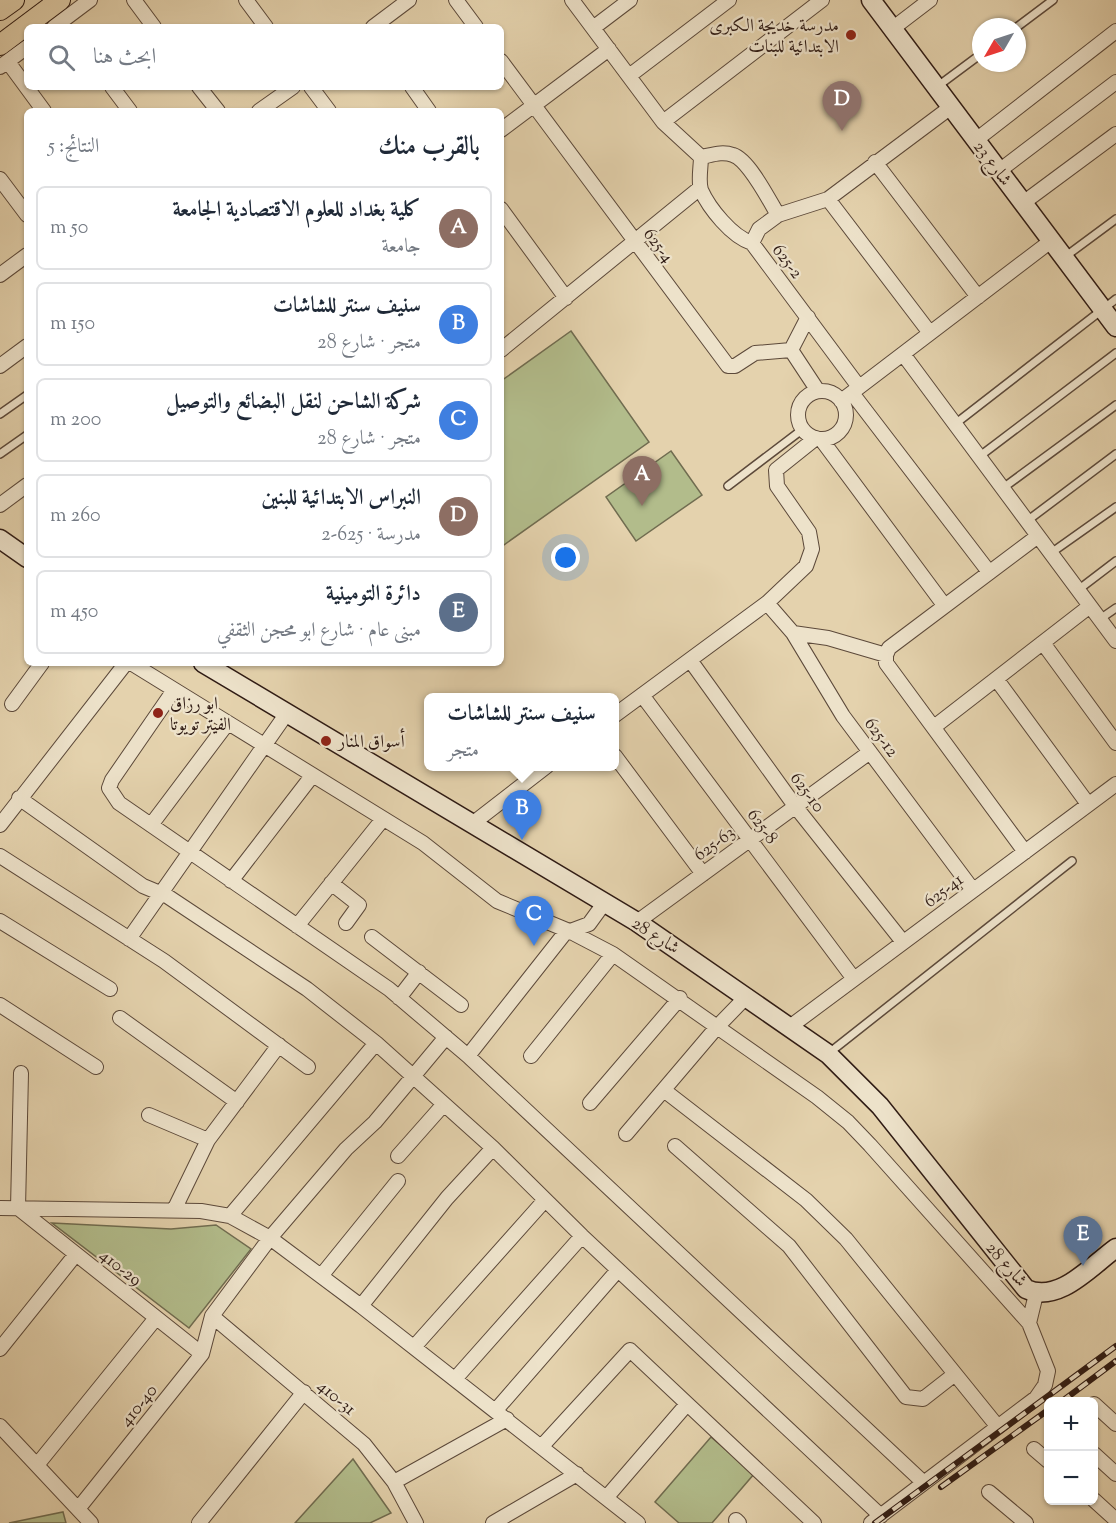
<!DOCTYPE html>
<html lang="ar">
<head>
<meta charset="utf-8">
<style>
	:root { --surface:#fff; --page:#f2f2f3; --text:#1f2937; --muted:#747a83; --line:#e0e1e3; --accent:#111827 }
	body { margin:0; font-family:"Sorts Mill Goudy",Amiri,serif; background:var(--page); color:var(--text); direction:rtl }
	.controls { position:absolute; right:18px; bottom:18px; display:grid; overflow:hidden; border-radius:9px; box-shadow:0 2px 4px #0004 }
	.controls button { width:54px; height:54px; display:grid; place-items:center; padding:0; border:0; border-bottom:2px solid var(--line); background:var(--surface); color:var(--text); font:30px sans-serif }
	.compass { position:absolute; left:972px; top:18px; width:54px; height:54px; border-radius:50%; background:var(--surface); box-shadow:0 2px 4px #0004; rotate:231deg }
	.you { position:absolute; left:566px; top:558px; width:21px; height:21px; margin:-15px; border:4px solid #fff; border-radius:50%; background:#1a73e8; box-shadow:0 0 0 9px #1a73e833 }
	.badge { display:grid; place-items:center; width:39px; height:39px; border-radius:50%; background:var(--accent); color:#fff; font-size:20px; font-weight:700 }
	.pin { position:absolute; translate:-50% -50px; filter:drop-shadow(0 2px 3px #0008) }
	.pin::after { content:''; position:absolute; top:32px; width:21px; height:18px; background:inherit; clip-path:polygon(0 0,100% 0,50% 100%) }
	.popup { position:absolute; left:424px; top:693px; width:195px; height:78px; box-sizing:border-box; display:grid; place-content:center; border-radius:9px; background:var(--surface); filter:drop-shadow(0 2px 4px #0005); font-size:20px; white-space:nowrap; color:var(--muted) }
	.popup b { font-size:22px; color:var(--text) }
	.popup::after { content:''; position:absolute; left:50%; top:100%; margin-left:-12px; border:12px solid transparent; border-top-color:var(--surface) }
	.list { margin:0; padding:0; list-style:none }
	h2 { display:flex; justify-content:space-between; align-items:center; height:78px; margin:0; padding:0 24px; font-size:26px }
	h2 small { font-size:20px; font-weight:400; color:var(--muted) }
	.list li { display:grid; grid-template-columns:39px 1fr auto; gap:18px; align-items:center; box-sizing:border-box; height:84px; margin:0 12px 12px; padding:0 12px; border:2px solid var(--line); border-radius:9px }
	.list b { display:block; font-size:22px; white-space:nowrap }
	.list p { margin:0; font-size:20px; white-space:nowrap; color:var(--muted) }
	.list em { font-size:20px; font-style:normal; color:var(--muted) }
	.icon { flex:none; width:33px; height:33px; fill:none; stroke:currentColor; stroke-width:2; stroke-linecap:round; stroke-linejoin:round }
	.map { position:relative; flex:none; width:1116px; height:1523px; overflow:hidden; direction:ltr }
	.search { position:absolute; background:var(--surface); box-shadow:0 2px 4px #0004; left:24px; top:24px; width:480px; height:66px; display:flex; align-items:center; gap:15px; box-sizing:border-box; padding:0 21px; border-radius:9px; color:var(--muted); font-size:22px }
	.panel { position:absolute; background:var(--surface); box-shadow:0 2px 4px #0004; left:24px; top:108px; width:480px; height:558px; border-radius:9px; direction:rtl }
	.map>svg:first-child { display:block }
	.green { fill:#b2bc8b; stroke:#706c50; stroke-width:1.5 }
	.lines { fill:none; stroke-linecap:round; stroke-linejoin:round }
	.lane-casing { stroke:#5c493a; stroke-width:10 }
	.street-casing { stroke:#5c493a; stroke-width:16 }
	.secondary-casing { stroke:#2f1b14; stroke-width:21 }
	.primary-casing { stroke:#2f1b14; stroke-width:22 }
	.lane { stroke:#ede2ca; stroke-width:7 }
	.street { stroke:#ede2ca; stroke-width:14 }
	.secondary { stroke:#ede2ca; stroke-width:18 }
	.primary { stroke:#e4d2ad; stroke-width:20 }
	.rail-casing { stroke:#2f1b14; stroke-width:6 }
	.rail { stroke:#ede2ca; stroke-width:4; stroke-dasharray:11; stroke-linecap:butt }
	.poi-dot { fill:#8f2418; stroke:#ede2ca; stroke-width:2 }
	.labels { text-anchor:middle; stroke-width:4.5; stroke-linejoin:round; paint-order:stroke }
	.poi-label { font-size:18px; fill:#2f1b14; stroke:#ede2ca; text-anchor:start }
	.street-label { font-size:18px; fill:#2f1b14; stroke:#ede2ca }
</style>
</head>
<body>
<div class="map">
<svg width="1116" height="1523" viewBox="0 0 1116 1523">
	<rect width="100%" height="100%" fill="#e4d2ad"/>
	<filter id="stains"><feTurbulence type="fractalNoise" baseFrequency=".00333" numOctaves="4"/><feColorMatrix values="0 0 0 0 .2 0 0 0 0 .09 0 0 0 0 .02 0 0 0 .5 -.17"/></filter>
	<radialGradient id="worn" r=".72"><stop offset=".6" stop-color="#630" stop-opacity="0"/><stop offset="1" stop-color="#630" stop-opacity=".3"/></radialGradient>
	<!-- green -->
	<path class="green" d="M571,331L649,442L501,547V381Z
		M671,451L702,495L636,541L606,497Z
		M52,1223L171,1229L216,1225L251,1249L189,1328Z
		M711,1437L754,1474L712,1523H679L655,1502Z
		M353,1459L391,1513L370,1523H295Z
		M63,1512L66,1523H9Z"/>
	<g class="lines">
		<!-- lane casing -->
		<g class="lane-casing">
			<path id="lane" d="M1017,27L1053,0
				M938,86L981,54
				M1066,256L1116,219
				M0,414L27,395
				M955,424L1116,299
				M0,454L27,435
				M980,456L1116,353
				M728,486L803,429
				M1003,488L1116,405
				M1027,521L1116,454
				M1051,553L1116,507
				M1078,590L1116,561
				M1100,619L1116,608
				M829,1053L1072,861"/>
		</g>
		<!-- street casing -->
		<g class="street-casing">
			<path id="street" d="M134,0L154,27
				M246,0L266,27
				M456,0L476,27
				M572,0L663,122L701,157C701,166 698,181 701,190C709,208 732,237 752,243L859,387
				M54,27L90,0
				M373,27L409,0
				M593,28L630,0
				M892,29L930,0
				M501,61L728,366H735L755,353L791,350L808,317
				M8,62L44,111
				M0,67L27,47
				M629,76L729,0
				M112,87L130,111
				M199,87L218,111
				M311,87L329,111
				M412,87L429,111
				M259,111L293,87
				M663,122L822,0
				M501,130L609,49
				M976,140L1116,31
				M701,157C712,155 722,151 733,155C749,160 769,200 778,215
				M875,162L978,297
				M999,171L1116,82
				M0,179L27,215
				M828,199L930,333
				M1023,203L1116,134
				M501,209L566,298
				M752,243L759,229L778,215L828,199L951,107
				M0,275L27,255
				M501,350L700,188
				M791,350L818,391
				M903,354L1116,641
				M0,366L27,346
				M798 415a24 24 0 1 1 48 0a24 24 0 1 1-48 0Z
				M852,393L989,572
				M841,401L1051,241
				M821,439L944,605
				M0,505L27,485
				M767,603L793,633L843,716L973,890
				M793,633L828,638L886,655
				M1043,643L1116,743
				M690,660L795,806L903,942
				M131,663L423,843L497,901L569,931L613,954L817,1097L848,1122L870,1145L1029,1323
				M997,680L1088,804
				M174,690L112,780L109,788L119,803L389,989L468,1056L924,1483
				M642,695L854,979
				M12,704L42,663
				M615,715L767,603L806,566L812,549L809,532L777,486L776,470L816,438
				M934,727L1090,606
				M615,756L703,874
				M19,798L143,886L167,896L307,989L376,1043L493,1148L582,1236L881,1516
				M472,824L547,766
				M0,825L126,663
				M151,825L227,724
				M1025,852L886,663V655L889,648L1038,536
				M0,856L164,961L308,1067
				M231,881L312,776
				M331,883L359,905L346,923
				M0,921L110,989
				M637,922L870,752
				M297,926L383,819
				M372,937L461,1005
				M129,939L287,713
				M399,998L419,972
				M0,1005L96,1067
				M120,1018L237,1102
				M791,1026L1116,784
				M468,1056L565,933L589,924L605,902
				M531,1056L613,954
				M21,1073L18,1208L202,1354
				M665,1091L806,1200L846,1239L998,1427
				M590,1103L680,998
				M149,1115L208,1140
				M626,1134L717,1027L747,996
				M675,1146L789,1246L906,1397L923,1399L955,1374
				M398,1156L444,1104
				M0,1208L201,1211L230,1216L270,1238L361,1306L638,1523
				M174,1210L208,1140L279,1045
				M230,1216L376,1043
				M321,1276L398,1181
				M361,1306L447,1198L493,1148
				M212,1316L364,1444L394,1482L416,1523
				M414,1347L545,1200
				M0,1349L76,1254
				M455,1379L582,1236
				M1094,1404L1116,1424
				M496,1410L618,1270
				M0,1426L91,1523
				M542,1446L630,1350L814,1523
				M1034,1449L1048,1461
				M1094,1454L1116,1474
				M37,1465L156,1318
				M394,1482L507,1419
				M989,1492L1026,1523
				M606,1498L687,1404
				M1094,1500L1116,1520
				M78,1509L202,1354L212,1316L270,1238L346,1149L375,1122L446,1037
				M736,1520L739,1523
				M199,1523L304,1392
				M493,1523L577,1474
				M871,1523L1036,1398L1045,1385L1048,1371L1029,1323L1036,1294"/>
		</g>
		<!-- secondary casing -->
		<g class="secondary-casing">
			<path id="secondary" d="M871,0L1116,327
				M0,539L27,558
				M203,663L637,922L828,1054L880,1106L1026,1289C1059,1304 1091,1266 1116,1248"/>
		</g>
		<!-- primary casing -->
		<g class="primary-casing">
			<path id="primary" d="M0,10L14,0
				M0,45L60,0"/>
		</g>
		<!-- lane -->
		<use href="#lane" class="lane"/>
		<!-- street -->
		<use href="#street" class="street"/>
		<!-- secondary -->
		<use href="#secondary" class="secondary"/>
		<!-- primary -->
		<use href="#primary" class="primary"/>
		<!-- rail casing -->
		<g class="rail-casing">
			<path id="rail" d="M1061,1402L1116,1361
				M941,1487L1048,1410
				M875,1523L1116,1346"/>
		</g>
		<!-- rail -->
		<use href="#rail" class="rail"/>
	</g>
	<!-- markers -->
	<g class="poi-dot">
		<circle cx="851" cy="35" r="6"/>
		<circle cx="158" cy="713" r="6"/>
		<circle cx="326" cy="741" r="6"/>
	</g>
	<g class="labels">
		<!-- poi labels -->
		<g class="poi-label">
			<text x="839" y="31" text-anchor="end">مدرسة خديجة الكبرى<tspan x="839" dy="21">الابتدائية للبنات</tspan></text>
			<text x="170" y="709">ابو رزاق<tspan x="170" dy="21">الفيتر تويوتا</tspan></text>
			<text x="338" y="747">أسواق المنار</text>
		</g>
		<!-- street labels -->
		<g class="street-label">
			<text transform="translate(993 163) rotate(53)" y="6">شارع 23</text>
			<text transform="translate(659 245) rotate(53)" y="6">625-4</text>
			<text transform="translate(788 261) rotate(53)" y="6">625-2</text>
			<text transform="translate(882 737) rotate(53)" y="6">625-12</text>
			<text transform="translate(808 792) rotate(53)" y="6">625-10</text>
			<text transform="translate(763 826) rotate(53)" y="6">625-8</text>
			<text transform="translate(714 843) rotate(-36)" y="6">625-63</text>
			<text transform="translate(943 890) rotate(-37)" y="6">625-41</text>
			<text transform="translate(656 935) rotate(33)" y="6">شارع 28</text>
			<text transform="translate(1007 1264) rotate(49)" y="6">شارع 28</text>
			<text transform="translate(121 1267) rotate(38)" y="6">410-29</text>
			<text transform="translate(337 1397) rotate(40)" y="6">410-31</text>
			<text transform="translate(138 1405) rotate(-51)" y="6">410-40</text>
		</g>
	</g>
	<rect width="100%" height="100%" filter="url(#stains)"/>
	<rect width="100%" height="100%" fill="url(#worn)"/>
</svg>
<div class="controls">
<button>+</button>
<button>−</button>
</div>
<svg class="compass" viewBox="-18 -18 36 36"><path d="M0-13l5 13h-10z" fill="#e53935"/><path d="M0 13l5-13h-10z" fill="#747a83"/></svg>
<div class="you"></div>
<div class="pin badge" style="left:642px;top:506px;background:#8d6e63">A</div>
<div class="pin badge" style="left:522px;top:840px;background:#3f7fe0">B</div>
<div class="popup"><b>سنيف سنتر للشاشات</b>متجر</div>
<div class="pin badge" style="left:534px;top:946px;background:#3f7fe0">C</div>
<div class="pin badge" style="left:842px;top:131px;background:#8d6e63">D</div>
<div class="pin badge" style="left:1083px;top:1266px;background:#5c6f8a">E</div>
<div class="search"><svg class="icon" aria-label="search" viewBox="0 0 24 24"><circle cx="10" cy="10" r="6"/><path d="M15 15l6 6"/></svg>ابحث هنا</div>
<section class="panel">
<h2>بالقرب منك<small>النتائج: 5</small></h2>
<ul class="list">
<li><span class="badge" style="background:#8d6e63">A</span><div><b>كلية بغداد للعلوم الاقتصادية الجامعة</b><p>جامعة</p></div><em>50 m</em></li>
<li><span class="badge" style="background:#3f7fe0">B</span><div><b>سنيف سنتر للشاشات</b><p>متجر · شارع 28</p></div><em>150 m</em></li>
<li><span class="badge" style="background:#3f7fe0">C</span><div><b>شركة الشاحن لنقل البضائع والتوصيل</b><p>متجر · شارع 28</p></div><em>200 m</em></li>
<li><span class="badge" style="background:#8d6e63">D</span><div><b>النبراس الابتدائية للبنين</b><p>مدرسة · 625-2</p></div><em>260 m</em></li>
<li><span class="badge" style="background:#5c6f8a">E</span><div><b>دائرة التومينية</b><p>مبنى عام · شارع ابو محجن الثقفي</p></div><em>450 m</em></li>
</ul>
</section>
</div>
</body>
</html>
